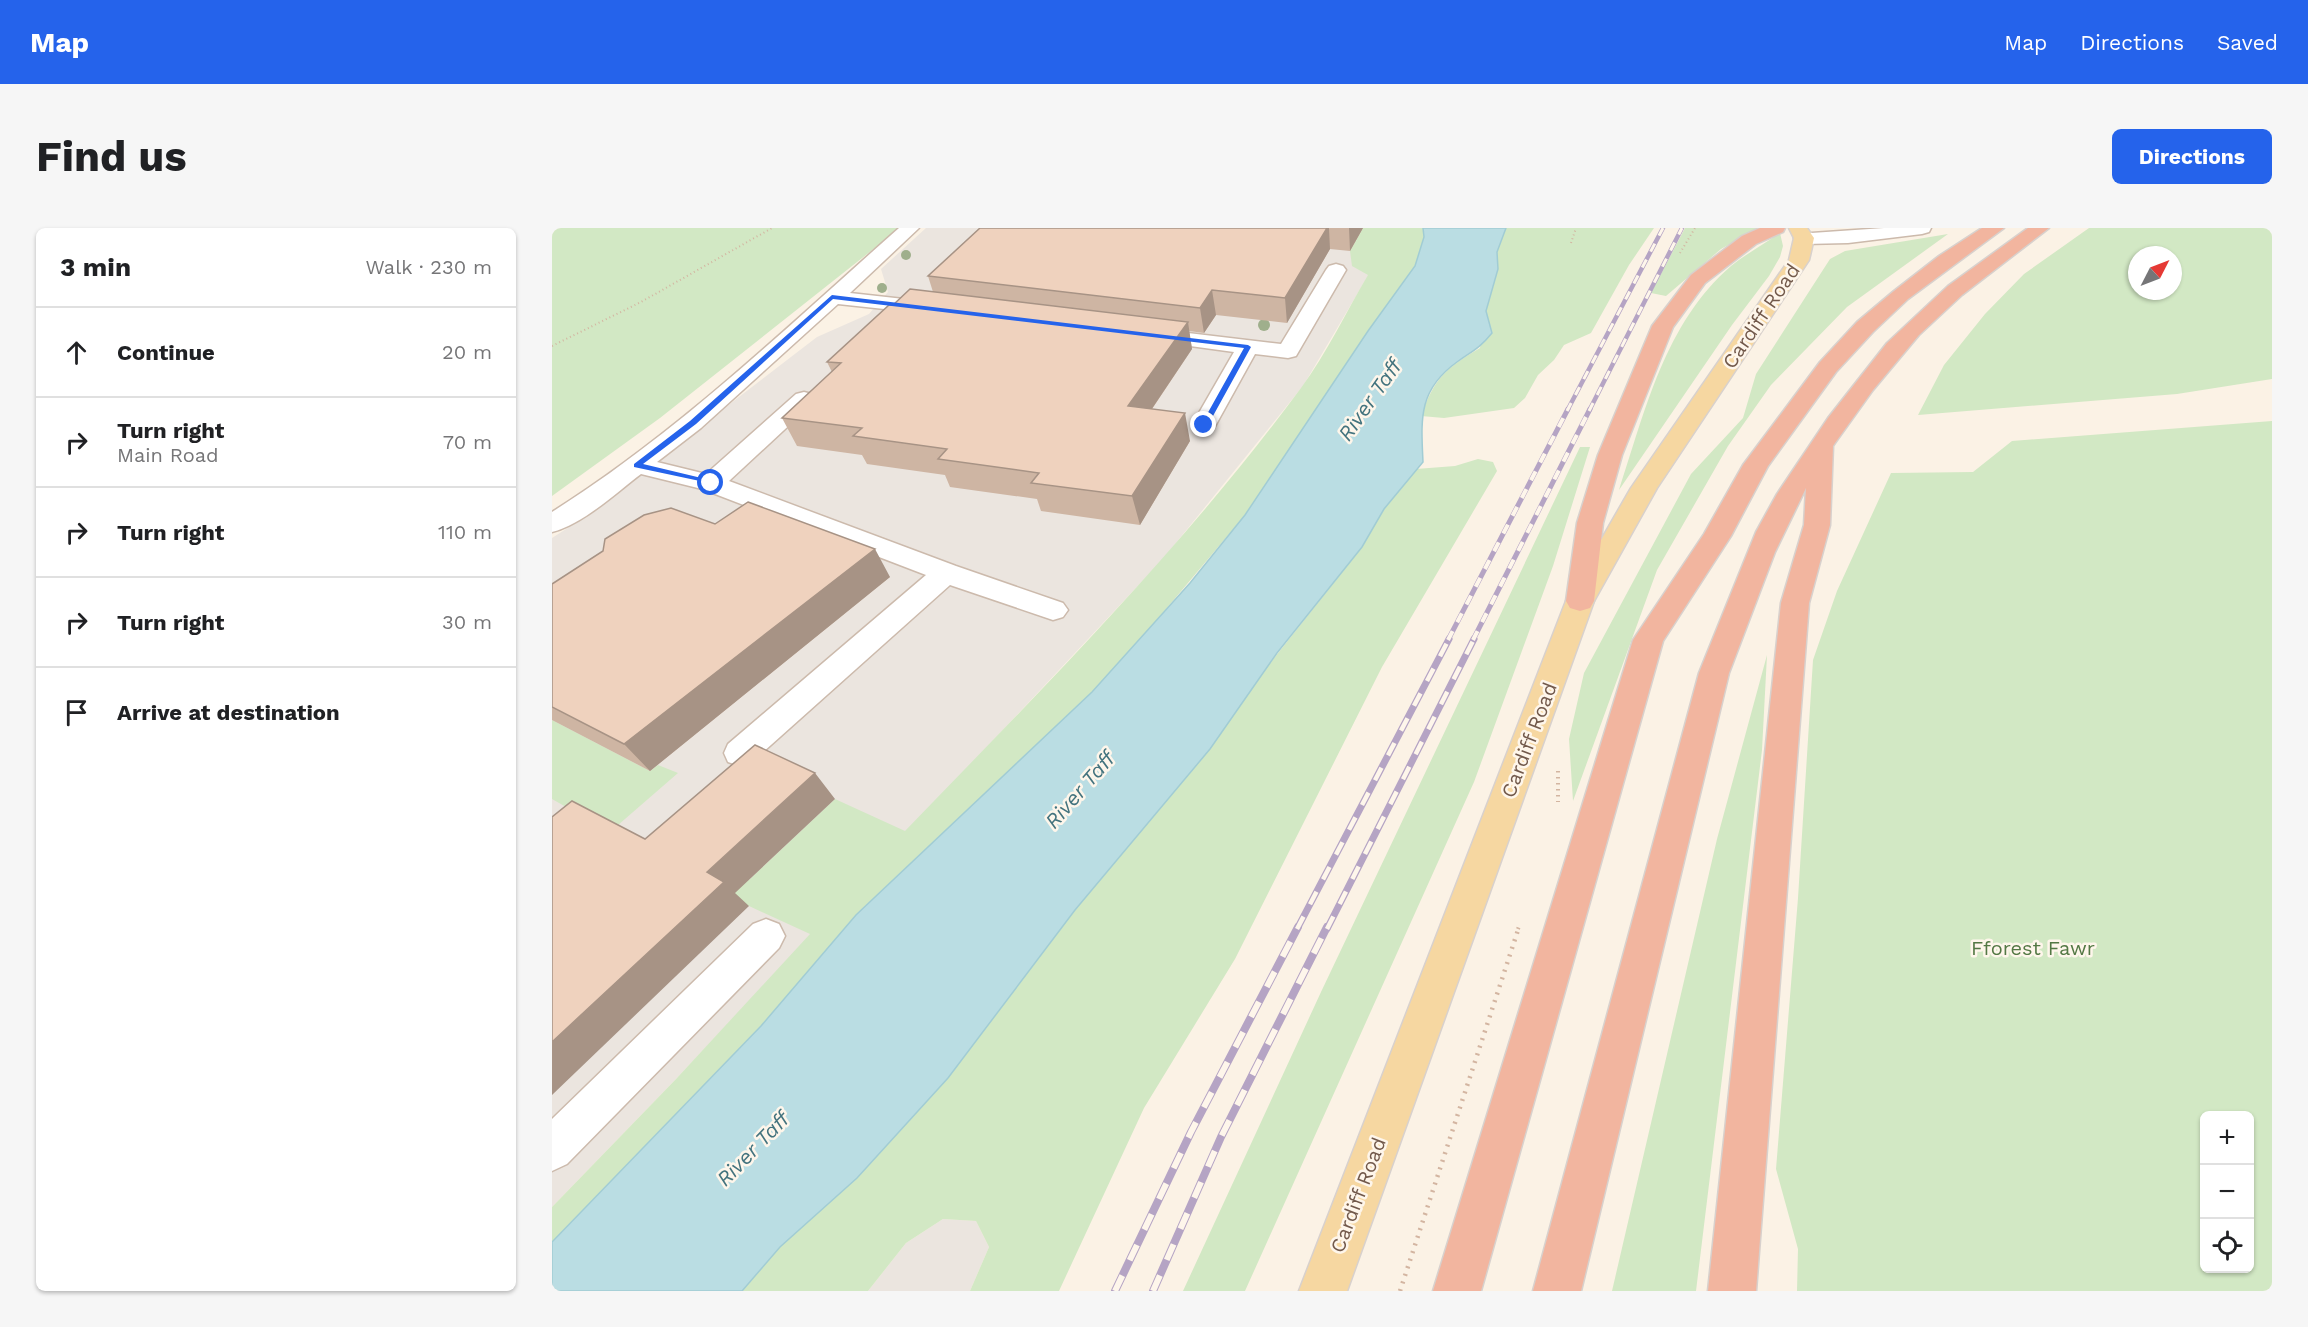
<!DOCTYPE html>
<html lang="en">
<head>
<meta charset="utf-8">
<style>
	:root { --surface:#fff; --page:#f6f6f6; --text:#202124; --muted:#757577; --line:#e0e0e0; --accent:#2563eb }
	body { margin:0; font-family:"Work Sans",sans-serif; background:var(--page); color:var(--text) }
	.controls { position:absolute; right:18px; bottom:18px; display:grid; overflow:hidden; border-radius:9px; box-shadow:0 2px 4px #0004 }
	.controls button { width:54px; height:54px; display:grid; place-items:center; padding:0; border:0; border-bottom:2px solid var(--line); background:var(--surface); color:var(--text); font:30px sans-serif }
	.compass { position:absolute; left:1576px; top:18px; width:54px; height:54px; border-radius:50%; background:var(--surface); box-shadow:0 2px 4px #0004; rotate:48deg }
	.stop { position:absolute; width:18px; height:18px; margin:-14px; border:4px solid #2563eb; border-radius:50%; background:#fff }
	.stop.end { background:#2563eb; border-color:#fff; box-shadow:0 2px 6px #0008 }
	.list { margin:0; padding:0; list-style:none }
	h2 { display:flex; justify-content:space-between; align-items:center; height:78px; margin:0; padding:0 24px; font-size:26px }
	h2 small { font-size:20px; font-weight:400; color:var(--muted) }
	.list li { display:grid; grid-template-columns:39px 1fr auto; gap:18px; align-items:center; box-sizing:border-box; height:90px; padding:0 24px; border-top:2px solid var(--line) }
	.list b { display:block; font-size:22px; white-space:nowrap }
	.list p { margin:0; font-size:20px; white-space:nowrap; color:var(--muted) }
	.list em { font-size:20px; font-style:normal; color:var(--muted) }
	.icon { flex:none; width:33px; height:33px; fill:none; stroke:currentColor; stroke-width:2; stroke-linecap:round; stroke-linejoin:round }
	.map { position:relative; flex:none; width:1720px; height:1063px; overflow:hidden; border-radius:9px }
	header { display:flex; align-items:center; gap:36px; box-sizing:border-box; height:84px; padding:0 30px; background:var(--accent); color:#fff }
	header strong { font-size:28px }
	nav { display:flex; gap:33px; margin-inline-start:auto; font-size:21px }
	.intro { display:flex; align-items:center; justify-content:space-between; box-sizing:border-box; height:144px; padding:0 36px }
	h1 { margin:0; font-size:42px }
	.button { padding:15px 27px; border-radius:9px; background:var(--accent); color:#fff; font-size:21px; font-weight:700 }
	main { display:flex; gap:36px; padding:0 36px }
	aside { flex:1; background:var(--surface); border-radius:9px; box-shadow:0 2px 4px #0004 }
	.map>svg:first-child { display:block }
	.industrial { fill:#ebe5df }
	.green { fill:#d2e8c4; fill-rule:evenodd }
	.water { fill:#badde3; stroke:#a1ccd4; stroke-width:1.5 }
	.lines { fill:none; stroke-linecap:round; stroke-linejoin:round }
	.minor-casing { stroke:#ccbaac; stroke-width:3 }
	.major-casing { stroke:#d8d1cd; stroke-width:3 }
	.highway-casing { stroke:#d8d1cd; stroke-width:3 }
	.path-far2 { stroke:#d3b5a1; stroke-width:2; stroke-dasharray:1 3; stroke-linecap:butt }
	.path-far1 { stroke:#d3b5a1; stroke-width:4; stroke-dasharray:1.5 4.5; stroke-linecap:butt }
	.path { stroke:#d3b5a1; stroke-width:4.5; stroke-dasharray:2 6; stroke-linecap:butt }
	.minor { fill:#fff; fill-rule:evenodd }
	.major { fill:#f6d7a1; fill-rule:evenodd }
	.highway { fill:#f2b59f; fill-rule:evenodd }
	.rail-far3-casing { stroke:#b5a4c4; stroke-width:4.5 }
	.rail-far2-casing { stroke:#b5a4c4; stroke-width:5 }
	.rail-far1-casing { stroke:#b5a4c4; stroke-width:7 }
	.rail-casing { stroke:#b5a4c4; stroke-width:8 }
	.rail-far3 { stroke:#fef6eb; stroke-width:3; stroke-dasharray:9; stroke-linecap:butt }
	.rail-far2 { stroke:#fef6eb; stroke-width:4; stroke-dasharray:10; stroke-linecap:butt }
	.rail-far1 { stroke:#fef6eb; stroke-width:4.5; stroke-dasharray:14; stroke-linecap:butt }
	.rail { stroke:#fef6eb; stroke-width:6; stroke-dasharray:17; stroke-linecap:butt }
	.tree { fill:#9faf8c }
	.wall { fill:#ceb5a3 }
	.shaded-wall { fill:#a79385 }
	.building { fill:#efd2be; stroke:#a79385; stroke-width:1.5 }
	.route { fill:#2563eb }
	.labels { text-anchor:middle; stroke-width:5; stroke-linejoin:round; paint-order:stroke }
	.street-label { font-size:20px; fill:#72594b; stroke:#fef6eb }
	.park-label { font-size:20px; fill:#537844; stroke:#fef6eb }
	.water-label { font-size:21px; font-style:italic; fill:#43737e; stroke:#fef6eb }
</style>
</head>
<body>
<header>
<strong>Map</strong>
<nav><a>Map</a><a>Directions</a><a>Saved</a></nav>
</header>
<div class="intro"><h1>Find us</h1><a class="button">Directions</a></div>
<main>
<aside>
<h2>3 min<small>Walk · 230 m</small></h2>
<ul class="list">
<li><svg class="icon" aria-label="ahead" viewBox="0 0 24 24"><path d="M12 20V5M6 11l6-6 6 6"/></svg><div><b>Continue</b></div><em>20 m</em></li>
<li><svg class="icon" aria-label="right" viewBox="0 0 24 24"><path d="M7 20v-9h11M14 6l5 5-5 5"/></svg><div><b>Turn right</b><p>Main Road</p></div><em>70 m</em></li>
<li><svg class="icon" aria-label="right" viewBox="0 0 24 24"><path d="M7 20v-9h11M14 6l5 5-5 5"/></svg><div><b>Turn right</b></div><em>110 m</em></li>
<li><svg class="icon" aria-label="right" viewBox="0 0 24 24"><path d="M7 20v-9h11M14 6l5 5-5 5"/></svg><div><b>Turn right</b></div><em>30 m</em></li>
<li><svg class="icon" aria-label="arrive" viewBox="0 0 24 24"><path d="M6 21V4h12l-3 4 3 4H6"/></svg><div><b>Arrive at destination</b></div></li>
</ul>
</aside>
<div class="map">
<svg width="1720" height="1063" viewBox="0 0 1720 1063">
	<rect width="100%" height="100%" fill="#fbf2e5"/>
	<!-- industrial -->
	<path class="industrial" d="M374,0H838L817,46L751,158L611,331L124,851L0,979V310L50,278L136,208L265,109L317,86L336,64L329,41Z
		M391,991L424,993L437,1019L418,1063H316L354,1015Z"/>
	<!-- green -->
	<path class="green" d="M0,0H348L108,190L0,268Z
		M811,0H871L872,9L863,38L693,287L588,412L541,464L310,681L209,798L0,1014V979L124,851L258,706L197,678L119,636L197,652L283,571L353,603C490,461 631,320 749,160C775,125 794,84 816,47L800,38L798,23Z
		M954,0H1102L1077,37L1039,105L1012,117L1002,132L986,147L973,170L962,180L892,190L869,188C883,149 893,141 928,120L934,83L946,41L945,24Z
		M1133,0H1207L1169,21L1114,68L1099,65Z
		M1537,0H1720V151L1625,166L1366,187L1392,137L1433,86L1472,46ZM1585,27H1621V63H1585Z
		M1228,5L1231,18L1228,29L1217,48L1180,97L1067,262C1093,183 1113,95 1179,38C1194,26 1212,16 1228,5Z
		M1396,6L1295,79L1219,157L1176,218L1105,342L1021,573L1017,511L1032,445L1139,246L1191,190L1204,146L1278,31L1293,23Z
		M1720,193V1063H1245L1246,1021L1224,941L1246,670L1261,432L1285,363L1339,245L1421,244L1460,213ZM1652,888H1698V1040H1652Z
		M1028,219H1038L1001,338L922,554L693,1063H631L769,764Z
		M926,231L941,234L945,243L830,439L683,731L592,880L507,1063H418L437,1019L424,993L391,991L354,1015L316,1063H190L228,1019L396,850L523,682L810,319L832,281L864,241L903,238Z
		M1215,427L1210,522L1144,1063H1060L1165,611Z
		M0,492L98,543L106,537L126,545L58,604L0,571Z"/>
	<!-- water -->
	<path class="water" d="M871,0H954L945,24L946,41L934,83L940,105C927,121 920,123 905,134C866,162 869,191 871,234L832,281L810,319L725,425L658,521L523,682L396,850L305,950L228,1019L190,1063H0V1014L209,798L304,687L540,464L638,355L693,287L816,103L863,38L872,9Z"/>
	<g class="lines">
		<!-- minor casing -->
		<g class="minor-casing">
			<path id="minor" d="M347,0H367L298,65L388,75L395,77L398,81L395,85L388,87L286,76L149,200L105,234L154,246L244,166L252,164L260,166L264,171L260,176L177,253L404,338L511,375L516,382L511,389L501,392L398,357L200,534L188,538L176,534L172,525L176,516L374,347L150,261L89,246C65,264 30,297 0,304V284C127,204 235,99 347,0Z
				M1332,0H1379L1377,4L1370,6L1296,15L1252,16L1245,14L1242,10L1245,6Z
				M784,36L791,38L794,42L744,128L736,130L703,126L661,202L652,204L643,202L640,197L682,124L594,112L586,111L583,106L586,101L594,100L729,116L774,42L777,38Z
				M214,691L227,696L233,708L227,720L15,936L0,943V891L201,696Z"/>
		</g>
		<!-- major casing -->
		<g class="major-casing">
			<path id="major" d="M1237,0H1255L1262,10L1257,32L1105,260L1042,373L795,1063H747L1014,373L1079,260L1237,32L1242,10Z"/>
		</g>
		<!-- highway casing -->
		<g class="highway-casing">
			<path id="highway" d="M1208,0H1233L1231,4L1204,16L1153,55L1121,99L1070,227L1051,295L1042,373L1038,380L1028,383L1018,380L1014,373L1025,295L1046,227L1100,98L1139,47L1190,8Z
				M1430,0H1452L1356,71L1321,104L1284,144L1216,238L1179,308L1111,413L929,1063H881L1081,412L1152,306L1191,237L1268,134L1305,94L1342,63L1387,28Z
				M1476,0H1497L1410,67L1367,107L1321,162L1283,215L1281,218L1278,297L1257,375L1204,1063H1156L1229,375L1252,297L1254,260L1223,324L1177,445L1029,1063H981L1147,445L1204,304L1225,266L1276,190L1335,115L1396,58Z"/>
		</g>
		<!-- path-far2 -->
		<path class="path-far2" d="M1019,15L1024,0
			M1128,25L1143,0
			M0,118L89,74L220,0"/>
		<!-- path-far1 -->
		<path class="path-far1" d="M1006,543V574
			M966,701L968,696"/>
		<!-- path -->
		<path class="path" d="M848,1063L967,699"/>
		<!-- minor -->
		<use href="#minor" class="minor"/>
		<!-- major -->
		<use href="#major" class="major"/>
		<!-- highway -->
		<use href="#highway" class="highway"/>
		<!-- rail-far3 casing -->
		<g class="rail-far3-casing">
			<path id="rail-far3" d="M1015,183L1111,0
				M1037,183L1130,0"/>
		</g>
		<!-- rail-far2 casing -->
		<g class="rail-far2-casing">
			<path id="rail-far2" d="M896,412L1016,181
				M921,412L1038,181"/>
		</g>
		<!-- rail-far1 casing -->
		<g class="rail-far1-casing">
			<path id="rail-far1" d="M745,701L897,411
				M775,701L922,411"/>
		</g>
		<!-- rail casing -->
		<g class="rail-casing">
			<path id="rail" d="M563,1063L639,904L746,699
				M601,1063L669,909L775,699"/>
		</g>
		<!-- rail-far3 -->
		<use href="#rail-far3" class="rail-far3"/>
		<!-- rail-far2 -->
		<use href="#rail-far2" class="rail-far2"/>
		<!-- rail-far1 -->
		<use href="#rail-far1" class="rail-far1"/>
		<!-- rail -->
		<use href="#rail" class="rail"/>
	</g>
	<!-- trees -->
	<g class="tree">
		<circle cx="354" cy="27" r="5"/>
		<circle cx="330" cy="60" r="5"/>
		<circle cx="712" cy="97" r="6"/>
	</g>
	<!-- wall -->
	<path class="wall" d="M428,0H811L798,23L778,21L735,95L664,87L652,105L637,103L640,121L600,181L638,213L588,297L489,283L485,271L398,259L393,247L315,236L310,227L245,218L230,190L280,144L275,134L341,77L381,64L376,48Z
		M163,296L338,349L98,543L0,492V356Z"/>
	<!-- shaded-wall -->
	<path class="shaded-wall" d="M775,0H777L778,21L735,95L733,70Z
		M797,0H811L798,23Z
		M660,62L664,87L652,105L648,80Z
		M636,94L640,121L583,206L576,178Z
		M633,185L638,213L588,297L580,268Z
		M323,321L338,349L98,543L72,516Z
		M263,545L283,571L183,665L197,678L0,867V814L155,644Z"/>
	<!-- building -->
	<path class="building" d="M428,0H775L733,70L660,62L648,80L376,48Z
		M358,61L636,94L576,178L633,185L580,268L479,255L487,245L386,231L395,221L301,208L310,200L230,190L289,135L275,134L337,77H341Z
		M196,274L323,321L72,516L0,479V356L51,323L53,311L92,287L119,280L163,296Z
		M203,517L263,545L155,644L172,654L0,814V589L20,573L93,611Z"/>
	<!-- route -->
	<path class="route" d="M280,67L696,117L699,119L656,197L652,200L649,197L692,120L281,71L144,196L91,236L162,253V256L82,239V236L138,193Z"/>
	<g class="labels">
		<!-- street labels -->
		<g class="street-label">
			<text transform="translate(1209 88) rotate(-56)" y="7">Cardiff Road</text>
			<text transform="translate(977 512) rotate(-69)" y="7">Cardiff Road</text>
			<text transform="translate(806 967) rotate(-69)" y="7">Cardiff Road</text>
		</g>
		<!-- park labels -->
		<g class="park-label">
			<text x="1481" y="727">Fforest Fawr</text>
		</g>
		<!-- water labels -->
		<g class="water-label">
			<text transform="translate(818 172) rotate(-55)" y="7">River Taff</text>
			<text transform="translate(528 562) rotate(-49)" y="7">River Taff</text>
			<text transform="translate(201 921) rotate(-46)" y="7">River Taff</text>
		</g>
	</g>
</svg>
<div class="controls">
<button>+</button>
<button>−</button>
<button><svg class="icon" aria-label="locate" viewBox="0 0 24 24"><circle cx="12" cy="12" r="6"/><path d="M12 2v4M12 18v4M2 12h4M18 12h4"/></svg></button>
</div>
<svg class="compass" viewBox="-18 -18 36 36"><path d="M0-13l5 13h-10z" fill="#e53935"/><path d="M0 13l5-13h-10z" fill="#757577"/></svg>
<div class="stop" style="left:159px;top:255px"></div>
<div class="stop end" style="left:652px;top:197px"></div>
</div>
</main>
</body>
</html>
